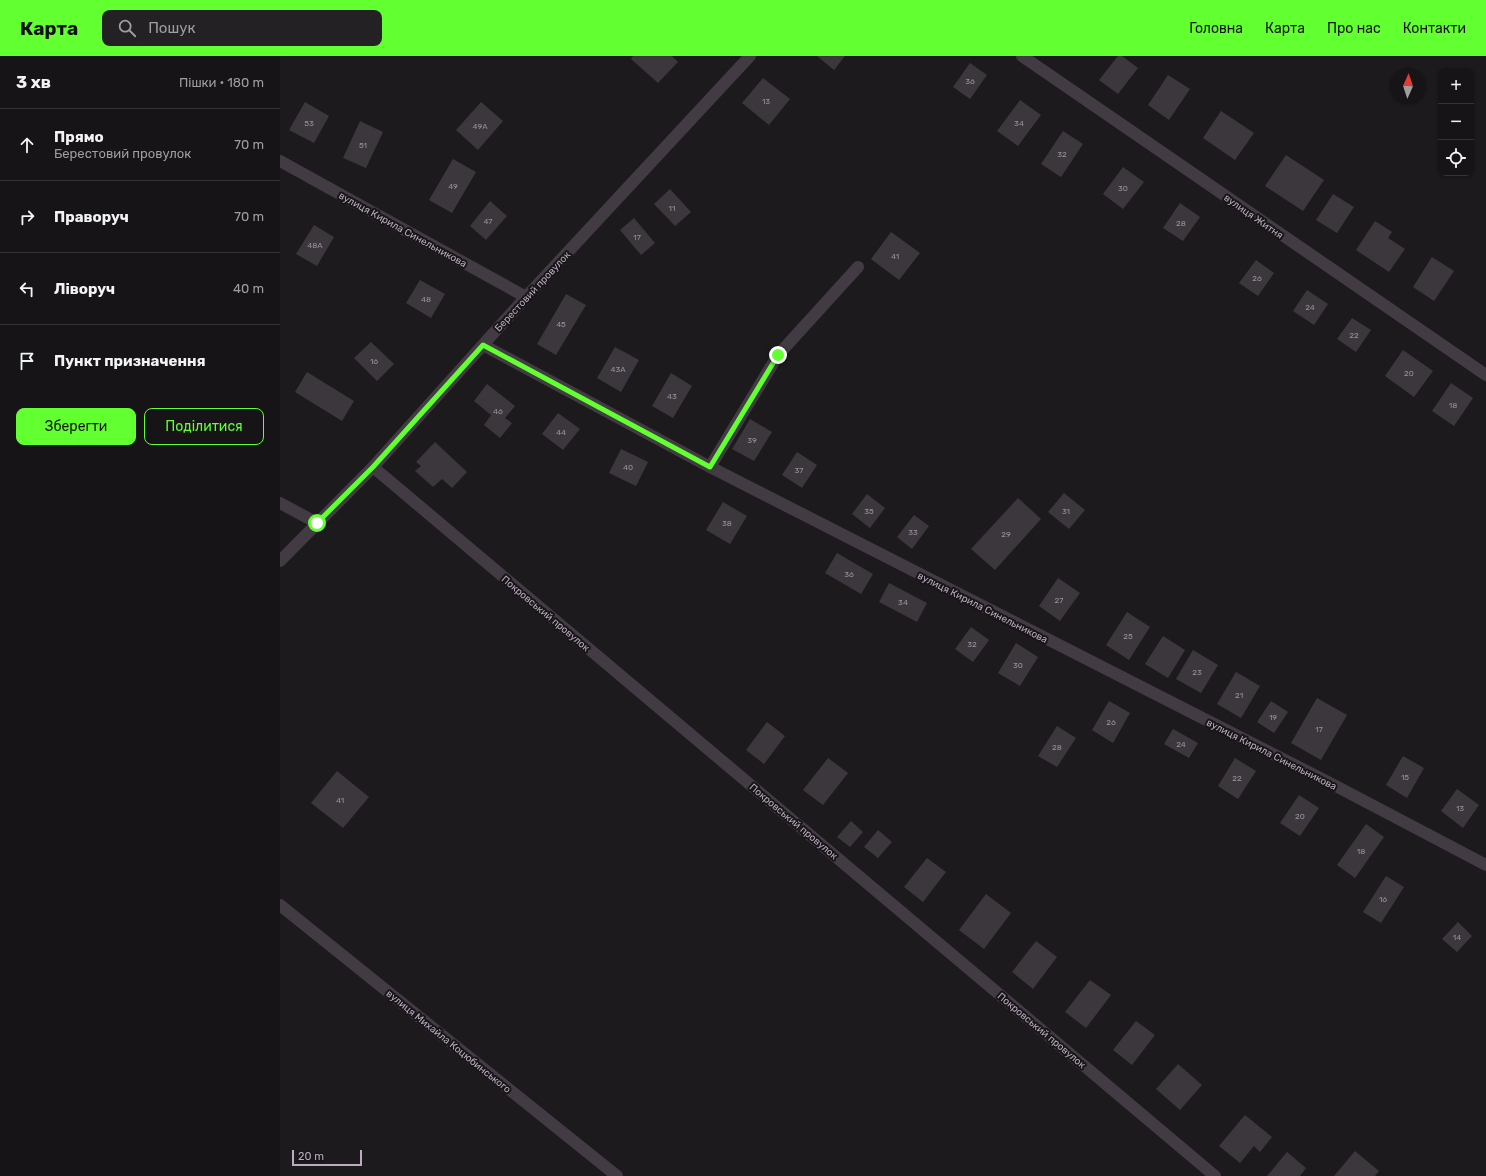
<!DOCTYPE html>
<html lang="uk">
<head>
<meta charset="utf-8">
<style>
	:root { --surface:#161416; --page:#232123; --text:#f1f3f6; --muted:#9e9ea1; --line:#353335; --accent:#62ff31 }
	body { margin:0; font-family:Rubik,sans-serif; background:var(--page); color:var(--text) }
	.controls { position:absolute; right:12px; top:12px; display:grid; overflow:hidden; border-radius:8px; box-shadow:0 1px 3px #0004 }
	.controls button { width:36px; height:36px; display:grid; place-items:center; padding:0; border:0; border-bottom:1px solid var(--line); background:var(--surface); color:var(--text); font:20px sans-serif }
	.compass { position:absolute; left:1110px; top:12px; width:36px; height:36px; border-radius:50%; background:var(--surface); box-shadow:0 1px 3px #0004; rotate:3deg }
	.scale { position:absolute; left:12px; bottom:10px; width:70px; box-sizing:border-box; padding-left:4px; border:2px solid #baacbe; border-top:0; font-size:11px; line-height:14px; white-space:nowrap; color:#baacbe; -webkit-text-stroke:3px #181518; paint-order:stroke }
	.stop { position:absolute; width:12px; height:12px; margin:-9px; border:3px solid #62ff31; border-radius:50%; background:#fff }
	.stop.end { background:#62ff31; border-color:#fff; box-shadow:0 1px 4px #0008 }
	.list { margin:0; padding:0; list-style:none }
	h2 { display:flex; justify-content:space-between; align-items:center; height:52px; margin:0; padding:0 16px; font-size:17px }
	h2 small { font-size:13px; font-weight:400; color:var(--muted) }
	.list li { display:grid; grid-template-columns:26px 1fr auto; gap:12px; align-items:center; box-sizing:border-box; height:72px; padding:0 16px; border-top:1px solid var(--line) }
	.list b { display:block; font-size:15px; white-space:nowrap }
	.list p { margin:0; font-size:13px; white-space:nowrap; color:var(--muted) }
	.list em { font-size:13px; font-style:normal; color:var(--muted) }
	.actions { display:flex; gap:8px; padding:12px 16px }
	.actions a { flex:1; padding:9px 0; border:1px solid var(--accent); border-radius:8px; text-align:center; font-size:14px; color:var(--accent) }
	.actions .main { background:var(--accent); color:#111 }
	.icon { flex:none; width:22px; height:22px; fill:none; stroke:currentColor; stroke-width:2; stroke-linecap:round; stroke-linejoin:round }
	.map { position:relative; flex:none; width:1206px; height:1120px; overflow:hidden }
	header { display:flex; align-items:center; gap:24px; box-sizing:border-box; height:56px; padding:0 20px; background:var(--accent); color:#111 }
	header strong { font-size:19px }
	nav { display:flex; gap:22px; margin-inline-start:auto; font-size:14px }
	.search { width:280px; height:36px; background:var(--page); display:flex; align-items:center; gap:10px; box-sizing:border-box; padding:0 14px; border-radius:8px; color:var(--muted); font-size:15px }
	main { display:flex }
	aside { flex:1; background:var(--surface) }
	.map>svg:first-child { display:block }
	.building { fill:#3c373c }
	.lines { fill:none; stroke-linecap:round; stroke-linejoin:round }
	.minor { stroke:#423b43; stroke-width:12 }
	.route { stroke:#62ff31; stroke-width:5 }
	.labels { text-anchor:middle; stroke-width:4; stroke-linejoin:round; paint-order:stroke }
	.number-label { font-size:8px; fill:#9a8f9e }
	.street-label { font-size:10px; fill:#baacbe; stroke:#181518 }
</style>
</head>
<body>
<header>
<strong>Карта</strong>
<div class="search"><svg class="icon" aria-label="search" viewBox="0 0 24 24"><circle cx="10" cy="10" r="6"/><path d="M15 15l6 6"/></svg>Пошук</div>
<nav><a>Головна</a><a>Карта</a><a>Про нас</a><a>Контакти</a></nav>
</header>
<main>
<aside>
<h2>3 хв<small>Пішки · 180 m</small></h2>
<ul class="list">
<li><svg class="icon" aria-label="ahead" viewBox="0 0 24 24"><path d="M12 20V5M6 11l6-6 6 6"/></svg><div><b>Прямо</b><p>Берестовий провулок</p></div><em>70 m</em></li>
<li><svg class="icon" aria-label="right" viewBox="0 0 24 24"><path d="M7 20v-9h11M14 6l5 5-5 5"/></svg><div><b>Праворуч</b></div><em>70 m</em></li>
<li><svg class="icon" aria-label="left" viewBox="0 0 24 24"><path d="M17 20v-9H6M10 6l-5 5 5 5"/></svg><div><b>Ліворуч</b></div><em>40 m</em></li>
<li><svg class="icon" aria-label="arrive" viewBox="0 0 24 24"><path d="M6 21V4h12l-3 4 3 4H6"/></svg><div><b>Пункт призначення</b></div></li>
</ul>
<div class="actions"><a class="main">Зберегти</a><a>Поділитися</a></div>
</aside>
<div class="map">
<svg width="1206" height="1120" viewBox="0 0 1206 1120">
	<rect width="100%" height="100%" fill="#1d1a1d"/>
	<!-- building -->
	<path class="building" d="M353,0H392L398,6L378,27L351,3Z
		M537,0H565L554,14Z
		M838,0H842L858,12L838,38L819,24Z
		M690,7L707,19L690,43L673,31Z
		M888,19L910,33L889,64L868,49Z
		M483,22L510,43L489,69L462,47Z
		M740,44L761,59L738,90L717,75Z
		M25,46L49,60L34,87L9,74Z
		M201,46L223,65L198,94L176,74Z
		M941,55L974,77L955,104L923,82Z
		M80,65L103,76L86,112L63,102Z
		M783,75L803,88L781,121L761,108Z
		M1006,99L1044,124L1023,155L985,130Z
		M173,103L196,116L172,157L149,144Z
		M843,111L864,126L843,153L823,138Z
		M390,133L411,156L395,170L374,148Z
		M1053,138L1074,151L1057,177L1036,164Z
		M210,145L227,160L206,184L190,170Z
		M900,147L920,161L903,185L883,172Z
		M354,162L375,187L361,199L340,174Z
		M1095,165L1112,176L1108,182L1125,193L1109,216L1076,194Z
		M34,169L54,181L37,210L16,198Z
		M611,176L640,197L619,224L591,203Z
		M1152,201L1174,215L1154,245L1133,231Z
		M976,204L994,217L978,240L959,227Z
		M140,224L165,238L151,262L126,247Z
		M1027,234L1048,248L1034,269L1013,255Z
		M286,238L306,249L276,299L257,288Z
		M1072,262L1091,274L1076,296L1057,283Z
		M91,286L114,308L97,325L74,302Z
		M335,291L359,304L341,336L317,322Z
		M1123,294L1153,315L1134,341L1105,320Z
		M27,316L74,345L62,365L15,336Z
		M391,317L412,330L393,362L372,350Z
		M1171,327L1193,342L1174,370L1152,355Z
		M207,328L235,350L225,362L232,367L220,382L204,369L211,359L194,345Z
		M278,357L300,373L283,394L262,378Z
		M470,363L492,376L474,405L452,393Z
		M155,386L187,416L172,432L162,423L153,431L135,415L141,410L136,406Z
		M341,393L368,406L356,430L329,417Z
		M517,396L537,409L522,432L502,419Z
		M784,437L805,454L789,473L768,456Z
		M587,438L605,452L590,472L572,458Z
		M738,442L761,463L715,514L691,493Z
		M443,446L467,460L450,488L426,474Z
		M634,459L649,470L632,493L617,481Z
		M557,497L593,518L581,538L545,517Z
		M778,522L800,537L780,565L759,550Z
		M609,527L647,547L637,566L599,546Z
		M847,556L870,571L849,604L826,589Z
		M691,571L709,584L693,606L675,593Z
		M883,580L905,594L888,622L865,608Z
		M736,587L758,601L740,630L718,617Z
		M913,594L938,609L921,637L896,623Z
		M956,616L980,630L961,662L937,648Z
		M1037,642L1067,659L1041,704L1011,687Z
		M829,645L850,657L833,687L812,674Z
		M991,645L1008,656L994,677L977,666Z
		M487,666L505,680L484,708L466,694Z
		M777,670L796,682L777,711L758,700Z
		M893,673L918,687L909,702L884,688Z
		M1123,700L1144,712L1127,742L1106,729Z
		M548,702L568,717L543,749L523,734Z
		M955,702L976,715L958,743L938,730Z
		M57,715L89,741L63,772L31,747Z
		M1177,733L1199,749L1183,772L1161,755Z
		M1019,739L1039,752L1020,780L1000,767Z
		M571,765L583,776L570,791L557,781Z
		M1086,768L1104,781L1075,822L1057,809Z
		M598,774L612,786L598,802L584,791Z
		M647,802L666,816L643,846L624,831Z
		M1106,820L1124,831L1101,867L1083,856Z
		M706,838L731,857L704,893L679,874Z
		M1178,866L1192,880L1177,896L1162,883Z
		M756,885L777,901L753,933L732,916Z
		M810,924L831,939L806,972L785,956Z
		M856,965L875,979L852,1009L833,994Z
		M898,1008L922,1029L900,1054L876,1033Z
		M965,1059L992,1081L980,1096L974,1090L960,1107L939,1090Z
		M1075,1095L1099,1115L1095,1120H1054Z
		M1007,1096L1026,1112L1020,1120H987Z"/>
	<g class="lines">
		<!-- minor -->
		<path class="minor" d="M742,0L1206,319
			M0,105L246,241
			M203,289L430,411L1052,728L1206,809
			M93,411L935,1120
			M430,411L498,299L578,211
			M0,447L37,467
			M0,505L93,411L246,241L470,0
			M0,849L337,1120"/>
	</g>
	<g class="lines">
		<!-- route -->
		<path class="route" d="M37,467L93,411L203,289L430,411L498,299"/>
	</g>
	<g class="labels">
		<!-- number labels -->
		<g class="number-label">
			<text x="690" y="28">36</text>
			<text x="486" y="48">13</text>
			<text x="29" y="70">53</text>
			<text x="739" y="70">34</text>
			<text x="200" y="73">49А</text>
			<text x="83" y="92">51</text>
			<text x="782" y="101">32</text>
			<text x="173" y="133">49</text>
			<text x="843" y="135">30</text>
			<text x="392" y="155">11</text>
			<text x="208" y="168">47</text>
			<text x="901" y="170">28</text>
			<text x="357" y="184">17</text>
			<text x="35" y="192">48А</text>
			<text x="615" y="203">41</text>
			<text x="977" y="225">26</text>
			<text x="146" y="246">48</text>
			<text x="1030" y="254">24</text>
			<text x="281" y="271">45</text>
			<text x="1074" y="282">22</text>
			<text x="94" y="308">16</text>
			<text x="338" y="316">43А</text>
			<text x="1129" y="320">20</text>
			<text x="392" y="343">43</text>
			<text x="1173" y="352">18</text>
			<text x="218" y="358">46</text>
			<text x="281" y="379">44</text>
			<text x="472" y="387">39</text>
			<text x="348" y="414">40</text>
			<text x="519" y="417">37</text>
			<text x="589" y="458">35</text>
			<text x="786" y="458">31</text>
			<text x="447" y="470">38</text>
			<text x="633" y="479">33</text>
			<text x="726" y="481">29</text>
			<text x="569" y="521">36</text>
			<text x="779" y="547">27</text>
			<text x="623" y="549">34</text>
			<text x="848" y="583">25</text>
			<text x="692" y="591">32</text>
			<text x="738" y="612">30</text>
			<text x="917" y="619">23</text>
			<text x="959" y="642">21</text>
			<text x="993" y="664">19</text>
			<text x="831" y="669">26</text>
			<text x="1039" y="676">17</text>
			<text x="901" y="691">24</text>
			<text x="777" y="694">28</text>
			<text x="1125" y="724">15</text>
			<text x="957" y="725">22</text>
			<text x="60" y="747">41</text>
			<text x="1180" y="755">13</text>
			<text x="1020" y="763">20</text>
			<text x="1081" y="798">18</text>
			<text x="1103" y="846">16</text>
			<text x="1177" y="884">14</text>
		</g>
		<!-- street labels -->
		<g class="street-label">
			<text transform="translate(974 160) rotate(35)" y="4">вулиця Житня</text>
			<text transform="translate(123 173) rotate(29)" y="4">вулиця Кирила Синельникова</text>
			<text transform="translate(252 235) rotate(-47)" y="4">Берестовий провулок</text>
			<text transform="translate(703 551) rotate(27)" y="4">вулиця Кирила Синельникова</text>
			<text transform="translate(266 557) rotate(40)" y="4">Покровський провулок</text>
			<text transform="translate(992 698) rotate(27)" y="4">вулиця Кирила Синельникова</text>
			<text transform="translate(514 765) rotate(40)" y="4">Покровський провулок</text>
			<text transform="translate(762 974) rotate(40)" y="4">Покровський провулок</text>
			<text transform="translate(169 985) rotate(39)" y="4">вулиця Михайла Коцюбинського</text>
		</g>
	</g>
</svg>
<div class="controls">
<button>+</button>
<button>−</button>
<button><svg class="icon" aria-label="locate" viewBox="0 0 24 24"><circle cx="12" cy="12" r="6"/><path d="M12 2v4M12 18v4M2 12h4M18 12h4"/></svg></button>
</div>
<svg class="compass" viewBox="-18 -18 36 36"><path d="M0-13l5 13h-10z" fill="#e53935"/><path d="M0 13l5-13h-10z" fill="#9e9ea1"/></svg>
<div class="scale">20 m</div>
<div class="stop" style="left:37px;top:467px"></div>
<div class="stop end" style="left:498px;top:299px"></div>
</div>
</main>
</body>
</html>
